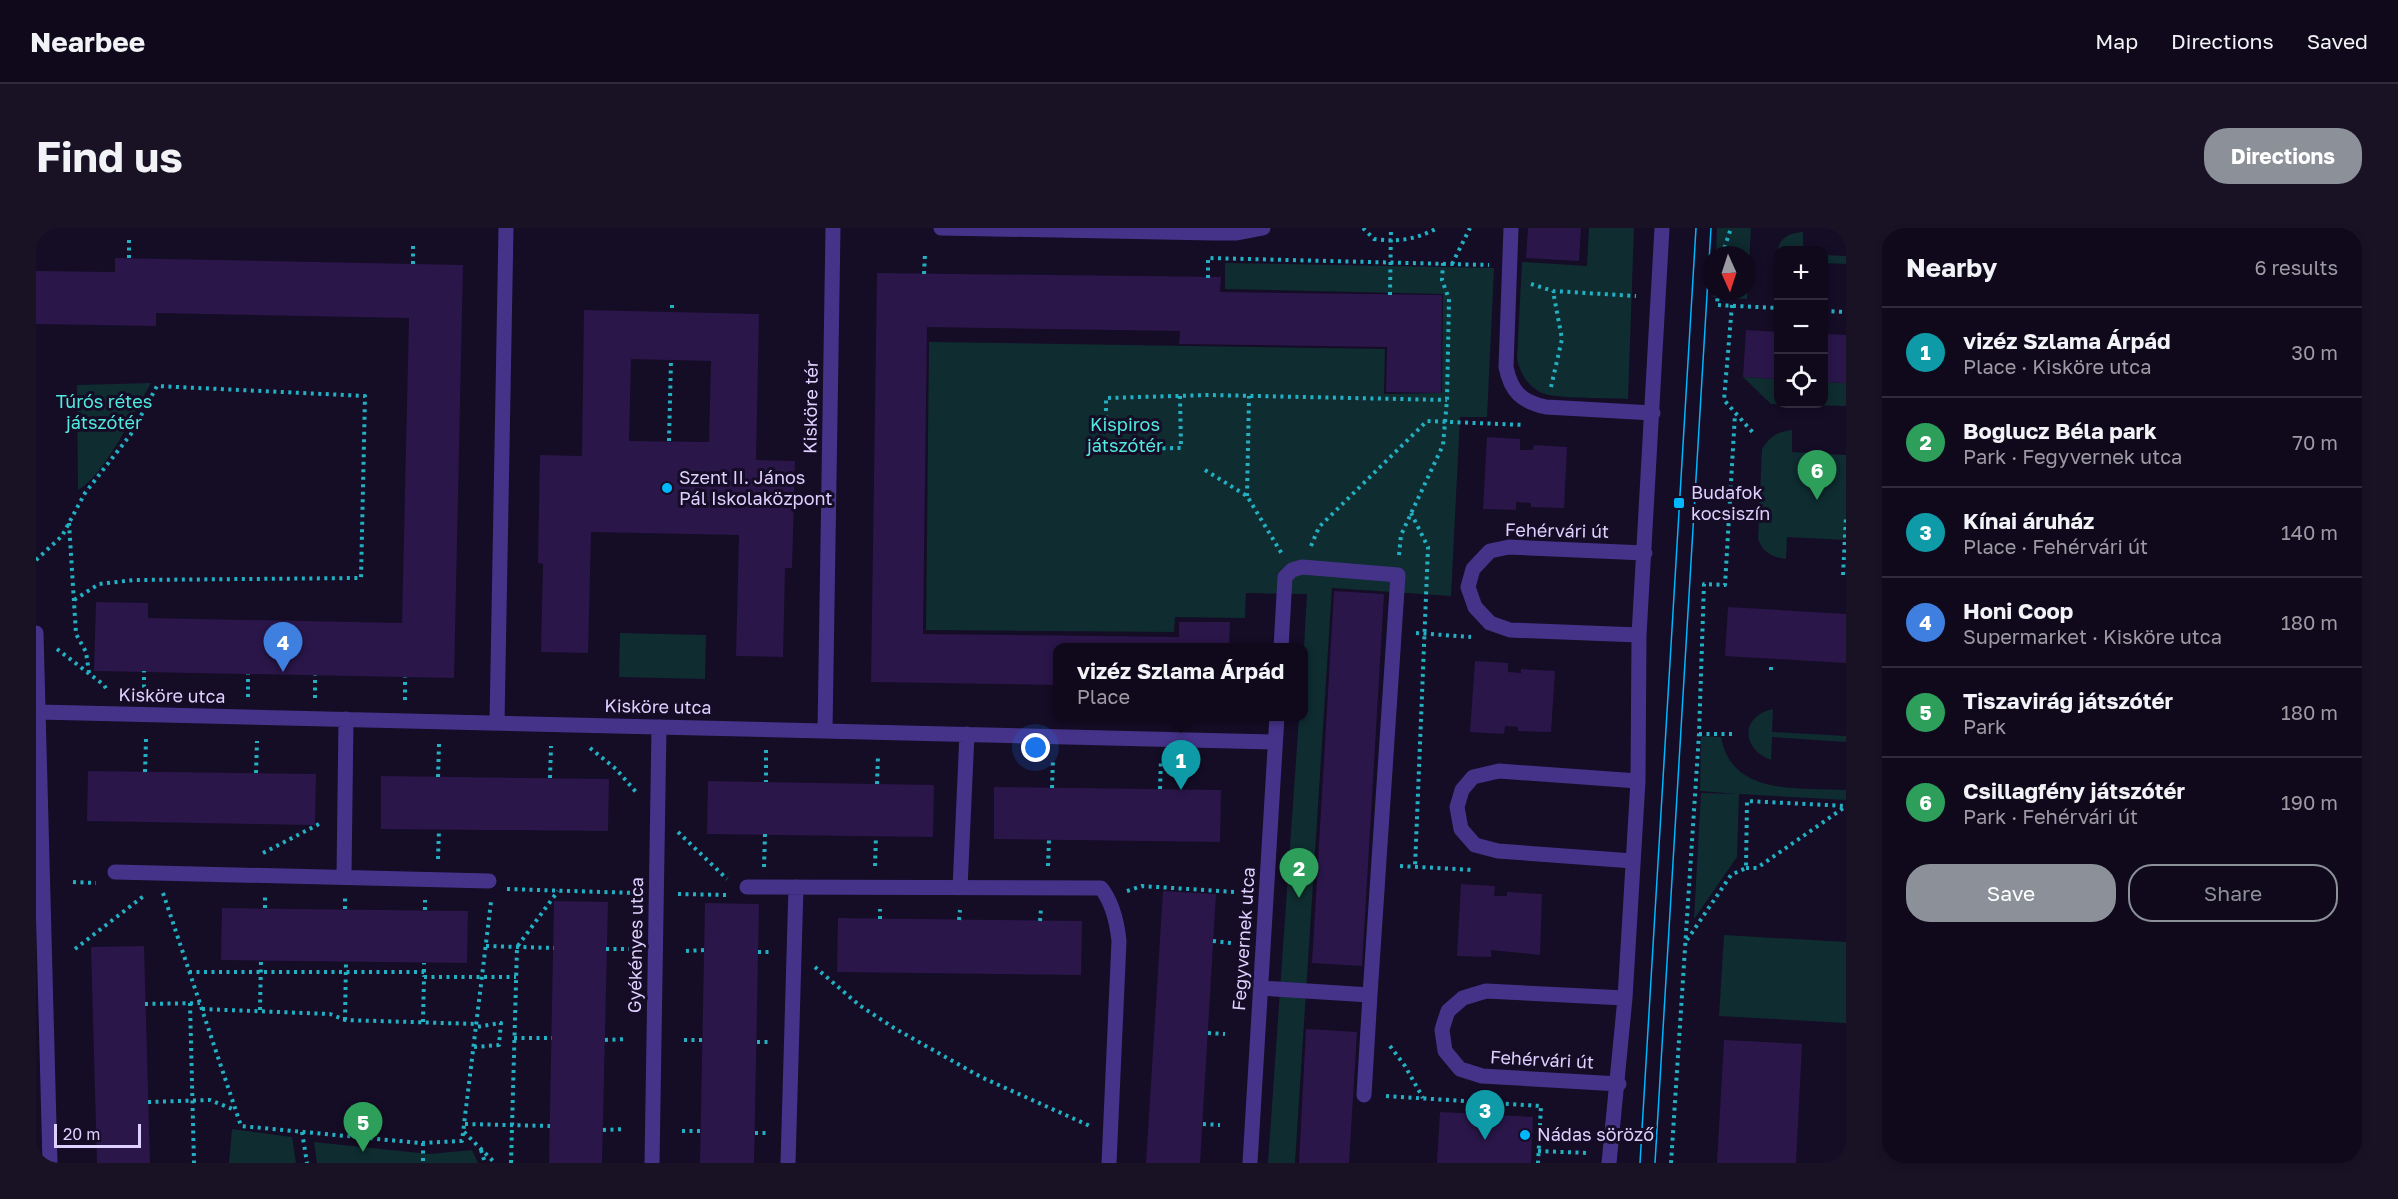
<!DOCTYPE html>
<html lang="en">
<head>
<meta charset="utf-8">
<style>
	:root { --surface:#10091c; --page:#191225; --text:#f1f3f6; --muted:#9c9aa3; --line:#302a3b; --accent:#8c9099 }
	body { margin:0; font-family:"Golos Text",sans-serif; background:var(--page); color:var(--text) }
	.controls { position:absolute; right:18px; top:18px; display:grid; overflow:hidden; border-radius:12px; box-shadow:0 3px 9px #0003 }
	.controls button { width:54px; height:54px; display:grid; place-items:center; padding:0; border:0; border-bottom:2px solid var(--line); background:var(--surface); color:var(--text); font:30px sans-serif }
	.compass { position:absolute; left:1666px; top:18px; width:54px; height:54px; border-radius:50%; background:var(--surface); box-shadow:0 3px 9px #0003; rotate:177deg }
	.scale { position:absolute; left:18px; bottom:15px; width:87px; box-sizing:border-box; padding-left:6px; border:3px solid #dfd1ff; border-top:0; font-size:16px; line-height:21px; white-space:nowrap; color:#dfd1ff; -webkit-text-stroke:4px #150c26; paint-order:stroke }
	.you { position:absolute; left:1000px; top:520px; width:21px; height:21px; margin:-15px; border:4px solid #fff; border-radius:50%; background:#1a73e8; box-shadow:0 0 0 9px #1a73e833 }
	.badge { display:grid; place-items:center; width:39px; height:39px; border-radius:50%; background:var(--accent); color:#fff; font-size:20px; font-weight:700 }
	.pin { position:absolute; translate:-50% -50px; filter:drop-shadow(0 2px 3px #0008) }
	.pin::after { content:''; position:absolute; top:32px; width:21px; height:18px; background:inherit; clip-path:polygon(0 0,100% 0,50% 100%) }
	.popup { position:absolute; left:1017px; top:415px; width:255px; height:78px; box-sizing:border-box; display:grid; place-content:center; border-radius:12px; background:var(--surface); filter:drop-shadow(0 2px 4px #0005); font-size:20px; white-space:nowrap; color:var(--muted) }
	.popup b { font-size:22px; color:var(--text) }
	.popup::after { content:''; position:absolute; left:50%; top:100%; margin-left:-12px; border:12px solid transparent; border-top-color:var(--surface) }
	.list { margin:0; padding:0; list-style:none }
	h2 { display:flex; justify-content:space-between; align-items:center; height:78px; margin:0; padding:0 24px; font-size:26px }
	h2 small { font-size:20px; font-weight:400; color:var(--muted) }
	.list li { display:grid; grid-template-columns:39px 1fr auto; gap:18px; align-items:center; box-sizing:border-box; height:90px; padding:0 24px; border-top:2px solid var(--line) }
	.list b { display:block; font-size:22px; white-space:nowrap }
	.list p { margin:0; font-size:20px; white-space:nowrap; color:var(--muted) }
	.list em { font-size:20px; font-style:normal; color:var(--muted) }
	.actions { display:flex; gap:12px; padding:18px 24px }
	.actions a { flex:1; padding:14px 0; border:2px solid var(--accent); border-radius:24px; text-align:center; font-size:21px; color:var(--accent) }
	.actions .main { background:var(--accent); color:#fff }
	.icon { flex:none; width:33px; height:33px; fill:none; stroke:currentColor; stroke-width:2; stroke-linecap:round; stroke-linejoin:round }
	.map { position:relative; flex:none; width:1810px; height:935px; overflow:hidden; border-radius:24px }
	header { display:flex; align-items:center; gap:36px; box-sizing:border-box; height:84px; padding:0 30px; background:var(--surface); border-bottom:2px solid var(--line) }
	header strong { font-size:28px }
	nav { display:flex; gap:33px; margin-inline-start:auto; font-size:21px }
	.intro { display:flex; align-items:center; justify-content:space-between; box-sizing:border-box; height:144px; padding:0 36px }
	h1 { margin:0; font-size:42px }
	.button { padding:15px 27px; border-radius:24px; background:var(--accent); color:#fff; font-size:21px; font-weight:700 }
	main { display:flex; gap:36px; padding:0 36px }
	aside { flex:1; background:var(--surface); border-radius:24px; box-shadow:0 3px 9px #0003 }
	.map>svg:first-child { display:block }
	.green { fill:#0f2c31 }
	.building { fill:#2a1649; fill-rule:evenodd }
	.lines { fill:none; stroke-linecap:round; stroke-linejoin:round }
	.path { stroke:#22b0c2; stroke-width:4; stroke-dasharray:3 4.5; stroke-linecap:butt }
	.minor { stroke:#45338a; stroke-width:15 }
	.tram { stroke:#00b7fc; stroke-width:1.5 }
	.poi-dot { fill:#00b7fc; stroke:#150c26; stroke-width:2 }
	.labels { text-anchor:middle; stroke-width:6; stroke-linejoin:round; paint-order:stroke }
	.park-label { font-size:18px; fill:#51ebe0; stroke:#150c26 }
	.street-label { font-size:18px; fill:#dfd1ff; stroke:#150c26 }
	.poi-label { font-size:18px; fill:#dfd1ff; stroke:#150c26; text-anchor:start }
</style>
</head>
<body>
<header>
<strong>Nearbee</strong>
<nav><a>Map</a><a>Directions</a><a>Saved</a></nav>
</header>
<div class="intro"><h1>Find us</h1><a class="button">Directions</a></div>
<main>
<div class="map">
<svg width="1810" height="935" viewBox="0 0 1810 935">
	<rect width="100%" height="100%" fill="#150c26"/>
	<!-- green -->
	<path class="green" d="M1553,0H1598L1592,171C1573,170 1520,171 1506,165C1491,158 1485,146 1481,131L1486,34L1551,38Z
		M1681,0H1715L1711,71L1677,69L1678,63H1711V27H1680Z
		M1767,4V22H1742V39C1738,18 1745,5 1767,4Z
		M1788,27L1810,28V36L1788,35Z
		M1189,35L1458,40L1451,189H1424L1415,368L1296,360L1259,935H1232L1263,489L1268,488V419L1271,366L1210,365L1209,390L1139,389L1138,404L890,402L893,114L1349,121L1348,166L1406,165L1407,66L1189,61Z
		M1707,149L1742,151V176H1788V154L1810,155V178L1735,176Z
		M115,155C99,183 69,247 42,262L41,157Z
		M1756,202V224L1810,227V312L1751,309L1750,331C1735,329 1728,325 1722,311L1726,221C1734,208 1741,204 1756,202Z
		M584,405L670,407L669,451L583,449Z
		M1737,481L1736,504L1810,508V514L1736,509L1735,532C1705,521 1704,488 1737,481Z
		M1665,508L1685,509C1696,569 1762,559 1810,562V572L1703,566L1701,629L1658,691L1665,565L1702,566L1664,563Z
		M1688,707L1810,714V795L1683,788Z
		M196,901L256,909L260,935H193Z
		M278,914L393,926L436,922L442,935H281Z"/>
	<!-- building -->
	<path class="building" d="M1492,0H1545L1543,33L1490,30Z
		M79,30L427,37L418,450L58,443L60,374L112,375V390L366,395L373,90L120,85V98L0,96V43L79,44Z
		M841,45L1185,49L1184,64L1406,67L1405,165L1350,164L1351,119L1143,116L1144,103L891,99L887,406L1143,409V394H1194L1193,420H1022V457L835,454Z
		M548,82L723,86L720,232L759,233L756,340H749L747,429L700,428L703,307L555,304L552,425L505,424L507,336L502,335L504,227L546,228ZM595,131L675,133L673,214L593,213Z
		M1710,102L1742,104V151L1707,149Z
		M1788,106L1810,107V155L1788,154Z
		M1451,209L1484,211V222H1497L1498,217L1531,219L1528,280L1495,279V275L1480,274V282L1447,281Z
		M1298,363L1348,366L1326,738L1276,735Z
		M1692,379L1810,386V435L1689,428Z
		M1439,433L1472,435V444L1485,445V441L1519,443L1515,504L1482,503V499L1469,498L1468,506L1434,504Z
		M52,543L280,546L279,597L51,593Z
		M345,548L573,551L572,603L345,601Z
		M672,553L898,557L897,609L671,606Z
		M958,559L1185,562L1184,614L958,611Z
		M1425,656L1459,658L1458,668H1471V664L1506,666L1504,727L1455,722V729L1421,728Z
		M1127,663L1180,666L1164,935H1110Z
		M518,673L572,674L566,935H513Z
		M669,675L723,676L718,935H664Z
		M186,680L432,683L431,735L185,732Z
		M802,690L1046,693L1045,747L801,744Z
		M108,718L114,935H61L55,719Z
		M1270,801L1321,804L1313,935H1263Z
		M1688,812L1766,816L1760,935H1681Z
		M1404,884L1497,889L1495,935H1401Z"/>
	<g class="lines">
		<!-- path -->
		<path class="path" d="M1327,0L1338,11C1361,14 1380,12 1401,0
			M1686,27L1695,0
			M93,30V11
			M377,36V16
			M1416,36L1434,0
			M888,46L889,26
			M1172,50V30L1453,37
			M1495,56L1517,63L1600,68
			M1682,63L1681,77L1742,80
			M1354,67L1355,0
			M636,77V84
			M1696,77L1688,172L1719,207
			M1788,83L1810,84
			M1515,159L1526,111L1517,63
			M1144,168L1145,220L1070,221V170L1173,167L1411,172
			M633,213L635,132
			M1169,242L1211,268L1246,326
			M1211,268L1213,168
			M1375,285L1392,319L1379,639
			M33,295L40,406L50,424L53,445
			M1275,318L1283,299L1391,193L1488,197
			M1363,327L1365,307L1407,217L1411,172L1413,71L1406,52L1407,35
			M0,332L26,308L49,265L95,206L121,158L329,168L325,350L98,352L63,356L38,372
			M1807,347L1810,289
			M1380,405L1435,409
			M21,421L68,457L72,464
			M1735,442V436
			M108,467V443
			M212,469V446
			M279,470V447
			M369,472V449
			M1663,506H1696
			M554,520L580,541L600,564
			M730,522V554
			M109,544L110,511
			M220,545L221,513
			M402,549L403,516
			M514,550L515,518
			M841,556L842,527
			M1016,560L1017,530
			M1124,561L1125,532
			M642,604L691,651
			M227,625L287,594
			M402,631L403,601
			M839,638L840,608
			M1012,638L1013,612
			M1364,638L1438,642
			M728,639L729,606
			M1710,640H1721L1809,579
			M37,654L60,655
			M471,661L599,665
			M1091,663L1106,658L1198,664
			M127,665L205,898L384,915L426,913L455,674
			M642,666L692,667
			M229,680V669
			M309,681V670
			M389,682V672
			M844,691V681
			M923,692L924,682
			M1004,693L1005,680
			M1651,712L1695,647L1710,640L1711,573L1810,578
			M1177,713L1195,715
			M450,718L518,720
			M39,721L109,667
			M570,721H593
			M650,723L668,722
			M722,724H736
			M779,739L823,777L858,800L945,849L1054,898
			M153,744H388V749
			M388,744V735
			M154,775L158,935
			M109,776L164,775
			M166,781L294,786L309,792L441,796
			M224,782L225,732
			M309,792L310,734
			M387,794L388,749H480
			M1172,805L1189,806
			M478,810H516
			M569,812L591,811
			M648,812H666
			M721,814H735
			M1354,818L1369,838L1387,870
			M438,819L463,817L465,795L440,799
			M1350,868L1505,878L1502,935
			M112,874L174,872L199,882
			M429,896L514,898
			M1167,896L1184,897
			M567,902L589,901
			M646,903H665
			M266,904L271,935
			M428,904L459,935
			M719,905H733
			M387,915V935
			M445,922L449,935
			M1502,923L1553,925
			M475,935L481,719L522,663
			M1635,935L1663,506L1668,356L1689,357L1699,186"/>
		<!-- minor -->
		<path class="minor" d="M905,0L1178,5H1201L1227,0
			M1475,0L1470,139C1475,164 1486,174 1510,179L1617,185
			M0,405L14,935
			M1603,407L1474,402L1454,395L1439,379L1432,359L1437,341L1454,323L1473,319L1609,325
			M3,484L1239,514
			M461,495L470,0
			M789,503L797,0
			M1597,633L1462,623L1439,617L1425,601L1421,579L1426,562L1437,549L1463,543L1602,553
			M79,644L453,653
			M308,648L310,491
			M711,659L1065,660C1077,675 1081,694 1083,713L1073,935
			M924,660L931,506
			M1224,760L1334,767L1362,347L1266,339L1256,342L1249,349L1245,420
			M1583,856L1446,848L1424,841L1409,823L1406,802L1408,795L1412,783L1427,770L1450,763L1589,770
			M1328,867L1334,767
			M616,935L623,499
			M752,935L760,659
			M1214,935L1241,488
			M1573,935L1589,770L1602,553L1603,407L1626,0"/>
		<!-- tram -->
		<path class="tram" d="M1604,935L1660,0
			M1619,935L1675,0"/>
	</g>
	<!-- markers -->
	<g class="poi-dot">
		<circle cx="631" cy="260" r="6"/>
		<rect x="1637" y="269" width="12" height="12" rx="3"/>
		<circle cx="1489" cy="907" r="6"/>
	</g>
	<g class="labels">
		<!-- park labels -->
		<g class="park-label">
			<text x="68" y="180">Túrós rétes<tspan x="68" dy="21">játszótér</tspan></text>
			<text x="1089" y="203">Kispiros<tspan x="1089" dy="21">játszótér</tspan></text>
		</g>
		<!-- street labels -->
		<g class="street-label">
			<text transform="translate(775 179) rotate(-89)" y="6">Kisköre tér</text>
			<text transform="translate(1521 303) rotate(1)" y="6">Fehérvári út</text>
			<text transform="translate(136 468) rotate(1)" y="6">Kisköre utca</text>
			<text transform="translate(622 479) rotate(1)" y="6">Kisköre utca</text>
			<text transform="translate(1208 711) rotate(-86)" y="6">Fegyvernek utca</text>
			<text transform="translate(600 717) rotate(-89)" y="6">Gyékényes utca</text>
			<text transform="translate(1506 832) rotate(3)" y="6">Fehérvári út</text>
		</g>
		<!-- poi labels -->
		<g class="poi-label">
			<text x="643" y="256">Szent II. János<tspan x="643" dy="21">Pál Iskolaközpont</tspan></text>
			<text x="1655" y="271">Budafok<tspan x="1655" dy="21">kocsiszín</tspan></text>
			<text x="1501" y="913">Nádas söröző</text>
		</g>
	</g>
</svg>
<div class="controls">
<button>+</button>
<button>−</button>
<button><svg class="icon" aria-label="locate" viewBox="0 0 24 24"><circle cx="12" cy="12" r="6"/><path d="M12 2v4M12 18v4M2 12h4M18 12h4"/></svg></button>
</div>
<svg class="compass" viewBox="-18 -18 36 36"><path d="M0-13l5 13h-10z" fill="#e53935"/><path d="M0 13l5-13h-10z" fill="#9c9aa3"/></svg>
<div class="scale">20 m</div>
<div class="you"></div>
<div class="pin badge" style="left:1145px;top:562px;background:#0f9aa8">1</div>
<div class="popup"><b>vizéz Szlama Árpád</b>Place</div>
<div class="pin badge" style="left:1263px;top:670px;background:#2e9e5b">2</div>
<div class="pin badge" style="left:1449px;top:912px;background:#0f9aa8">3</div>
<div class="pin badge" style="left:247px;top:444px;background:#3f7fe0">4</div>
<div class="pin badge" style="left:327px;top:924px;background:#2e9e5b">5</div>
<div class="pin badge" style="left:1781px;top:272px;background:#2e9e5b">6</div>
</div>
<aside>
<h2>Nearby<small>6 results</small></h2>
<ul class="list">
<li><span class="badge" style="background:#0f9aa8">1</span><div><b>vizéz Szlama Árpád</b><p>Place · Kisköre utca</p></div><em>30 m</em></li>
<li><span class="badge" style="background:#2e9e5b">2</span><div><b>Boglucz Béla park</b><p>Park · Fegyvernek utca</p></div><em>70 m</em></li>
<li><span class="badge" style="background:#0f9aa8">3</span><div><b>Kínai áruház</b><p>Place · Fehérvári út</p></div><em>140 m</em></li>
<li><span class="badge" style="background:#3f7fe0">4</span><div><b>Honi Coop</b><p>Supermarket · Kisköre utca</p></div><em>180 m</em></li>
<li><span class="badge" style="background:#2e9e5b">5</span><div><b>Tiszavirág játszótér</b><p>Park</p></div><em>180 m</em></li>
<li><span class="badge" style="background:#2e9e5b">6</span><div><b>Csillagfény játszótér</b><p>Park · Fehérvári út</p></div><em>190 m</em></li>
</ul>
<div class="actions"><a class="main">Save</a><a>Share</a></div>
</aside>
</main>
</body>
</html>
